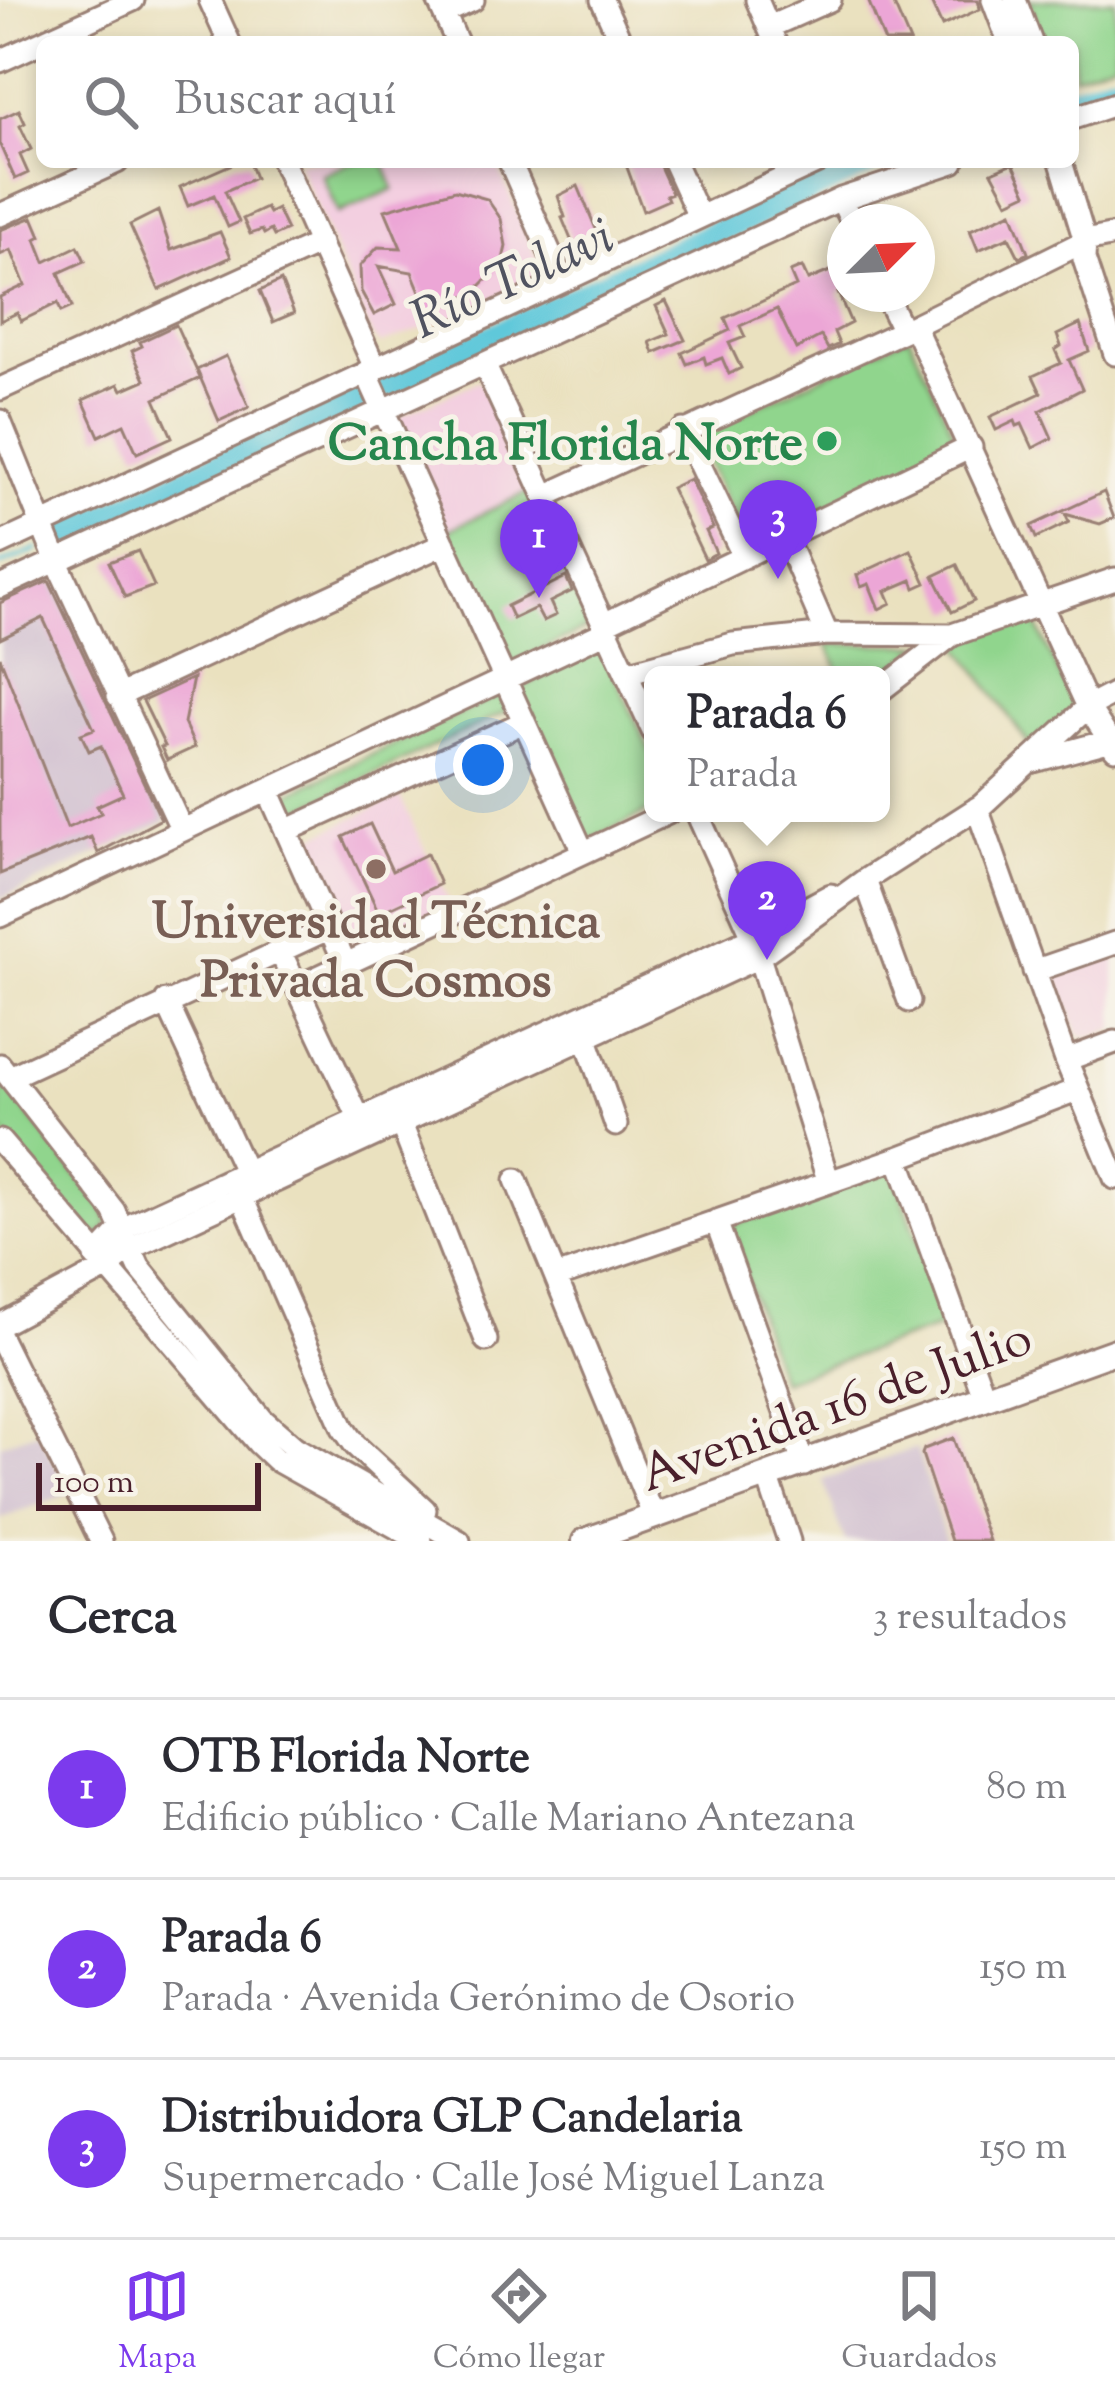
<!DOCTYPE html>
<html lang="es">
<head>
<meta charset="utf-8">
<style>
	:root { --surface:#fff; --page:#f2f2f3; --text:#2b2b33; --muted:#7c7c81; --line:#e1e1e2; --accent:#7c3aed }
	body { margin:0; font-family:"Sorts Mill Goudy",serif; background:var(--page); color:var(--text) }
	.compass { position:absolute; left:827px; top:204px; width:108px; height:108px; border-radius:50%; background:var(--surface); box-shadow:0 6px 18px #0003; rotate:66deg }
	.scale { position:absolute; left:36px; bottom:30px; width:225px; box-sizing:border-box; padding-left:12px; border:6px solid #4a1f2b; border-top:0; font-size:33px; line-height:42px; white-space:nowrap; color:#4a1f2b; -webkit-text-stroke:9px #f7f3e8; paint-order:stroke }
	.you { position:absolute; left:483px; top:765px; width:42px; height:42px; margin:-30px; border:9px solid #fff; border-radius:50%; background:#1a73e8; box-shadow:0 0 0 18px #1a73e833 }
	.badge { display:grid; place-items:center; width:78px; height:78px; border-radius:50%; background:var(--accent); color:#fff; font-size:39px; font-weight:700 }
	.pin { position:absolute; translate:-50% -99px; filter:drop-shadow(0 3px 6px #0008) }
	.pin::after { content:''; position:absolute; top:63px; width:42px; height:36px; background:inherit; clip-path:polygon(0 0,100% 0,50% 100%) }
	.popup { position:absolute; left:644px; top:666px; width:246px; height:156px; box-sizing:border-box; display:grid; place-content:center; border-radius:18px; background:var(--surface); filter:drop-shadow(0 3px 9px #0005); font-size:39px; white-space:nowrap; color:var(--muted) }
	.popup b { font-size:45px; color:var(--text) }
	.popup::after { content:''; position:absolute; left:50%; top:100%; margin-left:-24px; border:24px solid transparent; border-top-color:var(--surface) }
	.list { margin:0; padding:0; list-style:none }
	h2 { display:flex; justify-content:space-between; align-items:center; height:156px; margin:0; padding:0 48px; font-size:51px }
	h2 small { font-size:39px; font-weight:400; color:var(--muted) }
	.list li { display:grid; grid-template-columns:78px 1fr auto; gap:36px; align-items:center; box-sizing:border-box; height:180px; padding:0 48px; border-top:3px solid var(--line) }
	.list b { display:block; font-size:45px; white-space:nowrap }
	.list p { margin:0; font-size:39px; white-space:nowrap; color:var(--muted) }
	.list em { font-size:39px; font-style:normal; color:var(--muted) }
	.icon { flex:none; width:66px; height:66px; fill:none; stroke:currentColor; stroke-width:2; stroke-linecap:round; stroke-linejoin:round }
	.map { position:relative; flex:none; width:1115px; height:1541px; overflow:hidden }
	.search { position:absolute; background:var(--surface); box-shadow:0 6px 18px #0003; left:36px; right:36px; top:36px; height:132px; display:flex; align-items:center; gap:30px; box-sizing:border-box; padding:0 42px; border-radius:18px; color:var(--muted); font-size:45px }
	.sheet { height:696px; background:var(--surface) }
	nav { display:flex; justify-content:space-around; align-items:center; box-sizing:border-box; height:168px; border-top:3px solid var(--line); background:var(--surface); font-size:33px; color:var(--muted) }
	nav a { display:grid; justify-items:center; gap:6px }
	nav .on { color:var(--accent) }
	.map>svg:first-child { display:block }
	.built { fill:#f3cfe0 }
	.industrial { fill:#cfbdcf }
	.green { fill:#90d58d; stroke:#6d7a5c; stroke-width:3 }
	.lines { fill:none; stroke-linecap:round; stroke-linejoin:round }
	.stream { stroke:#5fc8da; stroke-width:4.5 }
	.river { stroke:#5fc8da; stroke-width:27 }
	.building { fill:#eca6d6 }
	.minor-casing { stroke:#9a8075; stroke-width:27 }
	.major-casing { stroke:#9a8075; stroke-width:30 }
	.minor { stroke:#fff; stroke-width:21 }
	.major { stroke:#fff; stroke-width:24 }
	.leisure-dot { fill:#2e9e5b; stroke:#f7f3e8; stroke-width:4.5 }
	.education-dot { fill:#8d6e63; stroke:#f7f3e8; stroke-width:4.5 }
	.labels { text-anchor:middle; stroke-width:10; stroke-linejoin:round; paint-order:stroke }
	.leisure-label { font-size:51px; font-weight:bold; fill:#27864d; stroke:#f7f3e8; text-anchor:end }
	.education-label { font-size:51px; font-weight:bold; fill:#785e54; stroke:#f7f3e8 }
	.street-label { font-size:51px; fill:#4a1f2b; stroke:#f7f3e8 }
	.water-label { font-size:54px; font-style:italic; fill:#505260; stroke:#f7f3e8 }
</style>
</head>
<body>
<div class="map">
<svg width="1115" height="1541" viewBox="0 0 1115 1541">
	<rect width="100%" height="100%" fill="#f7f3e8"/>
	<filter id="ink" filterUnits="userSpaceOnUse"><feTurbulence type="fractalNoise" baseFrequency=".00833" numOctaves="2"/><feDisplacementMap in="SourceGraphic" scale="24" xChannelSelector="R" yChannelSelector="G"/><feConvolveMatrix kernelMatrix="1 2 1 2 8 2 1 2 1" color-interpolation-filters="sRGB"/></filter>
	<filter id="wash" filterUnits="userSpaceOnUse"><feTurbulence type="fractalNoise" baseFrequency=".004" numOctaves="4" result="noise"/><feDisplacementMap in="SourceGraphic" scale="48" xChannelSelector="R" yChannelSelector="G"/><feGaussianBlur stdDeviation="2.7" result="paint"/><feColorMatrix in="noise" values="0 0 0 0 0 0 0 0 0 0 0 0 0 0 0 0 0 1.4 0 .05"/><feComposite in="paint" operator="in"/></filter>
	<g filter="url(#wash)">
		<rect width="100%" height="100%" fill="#eae1bf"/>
		<!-- built -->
		<path class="built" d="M297,162H496L542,271L536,278L457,316L381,344L372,336Z
			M479,381L532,490L445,532L397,426L401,416Z
			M400,796L451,907L356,951L305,841Z
			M1115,955V1029L1089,1038L1079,1035L1057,977Z"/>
		<!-- industrial -->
		<path class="industrial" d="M49,581L60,586L167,816L165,822L0,899V603Z
			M38,1431L70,1493L0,1519V1444Z
			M916,1448L946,1541H845L823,1480Z"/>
		<!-- green -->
		<path class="green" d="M1029,0H1115V60L1073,75V42H1044Z
			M352,162H383L394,189L338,213L322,175Z
			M909,336L960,447L746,545L695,435Z
			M532,490L596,624L507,666L445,532Z
			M1031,613L1076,710L1031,747L957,643Z
			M827,644L922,645L881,678L841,675Z
			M600,645L653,757V809L586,842L517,690Z
			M501,694L508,711L294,812L286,806V795Z
			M0,1079L104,1210L108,1223L103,1233L93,1236L81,1229L0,1129Z
			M892,1169L949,1324L781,1381L731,1234L732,1225Z"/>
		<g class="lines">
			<!-- stream -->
			<path class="stream" d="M0,565L37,549"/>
			<!-- river -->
			<path class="river" d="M1073,99L1115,85
				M390,385L868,162
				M60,538L355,401"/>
		</g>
		<g id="blocks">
			<!-- building -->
			<path class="building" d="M868,0H892L910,42H885Z
				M930,0H978L980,9L942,26Z
				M19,110L25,123L20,126L31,149L20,155L28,173L15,179L0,145V119Z
				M237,162H249L255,178L225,191L239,222L228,227L214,195L188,206L180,187Z
				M625,162H658L672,193L666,195L668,200L643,211Z
				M1013,163L1027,193L1008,202L992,172Z
				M578,186L603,246L577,254L562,218L565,217L558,196Z
				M455,190L487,199L501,219L506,246L502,264L475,291L429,313L412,272L378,266L396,304L374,315L361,291L360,266L378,247L401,248L385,210Z
				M266,208L269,213L277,209L287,230L274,236L271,230L264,234L262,230L250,234L243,219Z
				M158,211L171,250L220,232L231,257L159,290L130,225Z
				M1012,212L1028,253L1019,257L1009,237L978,250L970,230Z
				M33,217L41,236L36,239L45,262L78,246L85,261L59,273L72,307L61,312L58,303L21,321L17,313L0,321V297L25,285L11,250L0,255V230Z
				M845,265V291L838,293L851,323L834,332L839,344L828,349L821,336L796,349L777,309L740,326L745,337L729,343L741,368L729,374L722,358L706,364L704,357L687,364L682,353L730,330L725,318L796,286L790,272L802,267L808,280Z
				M281,281L294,313L273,322L260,291Z
				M666,301L685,340L654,353L650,342L669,334L656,306Z
				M1080,324L1089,351L1069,360L1082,389L1040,411L1052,438L1033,448L1022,424L1017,426L1015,421L996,430L990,417L1041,393L1033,376L1061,363L1055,350L1061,346L1057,335Z
				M176,325L200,378L155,399L172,437L137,453L124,424L99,436L83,400L119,384L122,390L145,380L132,351L142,346L140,342Z
				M226,356L249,407L219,421L197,370Z
				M690,479L713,528L706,531L716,553L705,559L671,488Z
				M1104,492L1114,518L1100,524L1065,514L1069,522L1036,538L1031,526Z
				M911,550L926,583L915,588L912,580L886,591L891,603L879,609L869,584L861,587L857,575Z
				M138,551L154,586L125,597L109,562Z
				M957,565L974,601L952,612L934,576Z
				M566,577L572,591L550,602L556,615L543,621L536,608L513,619L507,606Z
				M49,581L161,819L98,853L91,837L0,874V657L67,828L101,813L97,806L123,794L101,746L89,751L81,734L94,729L43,618L0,639V603Z
				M193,678L184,723L195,747L167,760L161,747L165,746L143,701Z
				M370,824L392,871L427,854L440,884L379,913L343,837Z
				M953,1438L989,1541H951L922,1454L924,1449Z"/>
		</g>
	</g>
	<g filter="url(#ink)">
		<use href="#blocks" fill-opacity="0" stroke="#9a8075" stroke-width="3"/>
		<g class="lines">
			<!-- minor casing -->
			<g class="minor-casing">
				<path id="minor" d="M210,0L229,42
					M438,0L457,42
					M602,0L621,42
					M757,0L775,42
					M993,0L1009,42
					M1015,0L1031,42
					M444,13L473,0
					M769,27L830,0
					M0,61L133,0
					M1073,118L1115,104
					M283,162L375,368
					M510,162L562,280
					M674,162L699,217
					M1061,162L1085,241L1084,259L1115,354
					M841,199L852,222
					M0,215L117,162
					M885,294L903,331
					M914,326L1088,707L1115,749
					M484,364L653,731
					M366,372L583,852
					M0,389L320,243
					M0,421L57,562L182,830
					M683,430L744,557
					M545,496L903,331L1085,241L1115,235
					M785,537L827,634
					M0,544L818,162
					M0,587L841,199L953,162
					M604,624L971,447
					M626,673L733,644L827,634L952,635
					M881,690L952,635L1115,579
					M118,696L444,544
					M1034,761L1115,739
					M268,790L346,965
					M977,808L1066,1060L1115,1178
					M697,813L753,937L828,1180
					M286,831L524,722
					M865,880L909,1001
					M0,916L607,631
					M279,949L359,1118
					M1034,971L1115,943
					M297,987L668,813
					M166,1001L252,1186
					M585,1036L616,1125
					M1066,1060L1115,1042
					M0,1065L114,1211L139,1267L263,1420L294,1447L459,1541
					M10,1077L330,928
					M400,1121L486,1340
					M0,1141L258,1443L276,1460L421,1541
					M898,1158L985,1399
					M516,1180L654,1517
					M236,1184L343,1428L355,1445L425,1510
					M716,1221L804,1465
					M96,1257L122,1229L753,937L831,895
					M556,1277L898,1158L1077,1090
					M0,1325L106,1268L131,1248L757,958L865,880L982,805L1088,707L1115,693
					M0,1337L101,1541
					M768,1478L789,1541"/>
			</g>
			<!-- major casing -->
			<g class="major-casing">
				<path id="major" d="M585,1541L1115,1351"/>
			</g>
			<!-- minor -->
			<use href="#minor" class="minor"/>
			<!-- major -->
			<use href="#major" class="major"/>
		</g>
	</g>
	<!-- markers -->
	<circle class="leisure-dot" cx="827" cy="441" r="12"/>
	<circle class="education-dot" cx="376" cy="869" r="12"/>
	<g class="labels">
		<!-- leisure labels -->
		<g class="leisure-label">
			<text x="803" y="459">Cancha Florida Norte</text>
		</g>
		<!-- education labels -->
		<g class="education-label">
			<text x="376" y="937">Universidad Técnica<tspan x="376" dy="59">Privada Cosmos</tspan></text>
		</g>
		<!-- street labels -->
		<g class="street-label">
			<text transform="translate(835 1404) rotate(-20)" y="18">Avenida 16 de Julio</text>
		</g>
		<!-- water labels -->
		<g class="water-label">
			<text transform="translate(511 276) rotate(-25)" y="19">Río Tolavi</text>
		</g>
	</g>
</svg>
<svg class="compass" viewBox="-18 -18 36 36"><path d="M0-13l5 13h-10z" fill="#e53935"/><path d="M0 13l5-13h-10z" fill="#7c7c81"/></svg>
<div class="scale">100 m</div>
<div class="you"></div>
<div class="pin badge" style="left:539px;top:598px">1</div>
<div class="pin badge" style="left:767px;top:960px">2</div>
<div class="popup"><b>Parada 6</b>Parada</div>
<div class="pin badge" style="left:778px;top:579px">3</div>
<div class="search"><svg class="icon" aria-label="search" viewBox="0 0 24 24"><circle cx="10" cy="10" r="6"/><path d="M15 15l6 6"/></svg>Buscar aquí</div>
</div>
<section class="sheet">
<h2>Cerca<small>3 resultados</small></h2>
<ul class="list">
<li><span class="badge">1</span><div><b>OTB Florida Norte</b><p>Edificio público · Calle Mariano Antezana</p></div><em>80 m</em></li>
<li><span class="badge">2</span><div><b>Parada 6</b><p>Parada · Avenida Gerónimo de Osorio</p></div><em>150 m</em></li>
<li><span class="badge">3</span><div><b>Distribuidora GLP Candelaria</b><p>Supermercado · Calle José Miguel Lanza</p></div><em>150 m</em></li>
</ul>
</section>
<nav>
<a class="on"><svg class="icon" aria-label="map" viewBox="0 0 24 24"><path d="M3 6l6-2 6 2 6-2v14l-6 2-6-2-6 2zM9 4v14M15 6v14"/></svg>Mapa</a>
<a><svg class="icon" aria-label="directions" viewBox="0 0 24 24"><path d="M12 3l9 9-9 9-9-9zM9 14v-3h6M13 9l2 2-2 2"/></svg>Cómo llegar</a>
<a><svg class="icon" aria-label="saved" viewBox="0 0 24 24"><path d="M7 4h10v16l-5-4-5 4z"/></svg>Guardados</a>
</nav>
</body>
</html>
